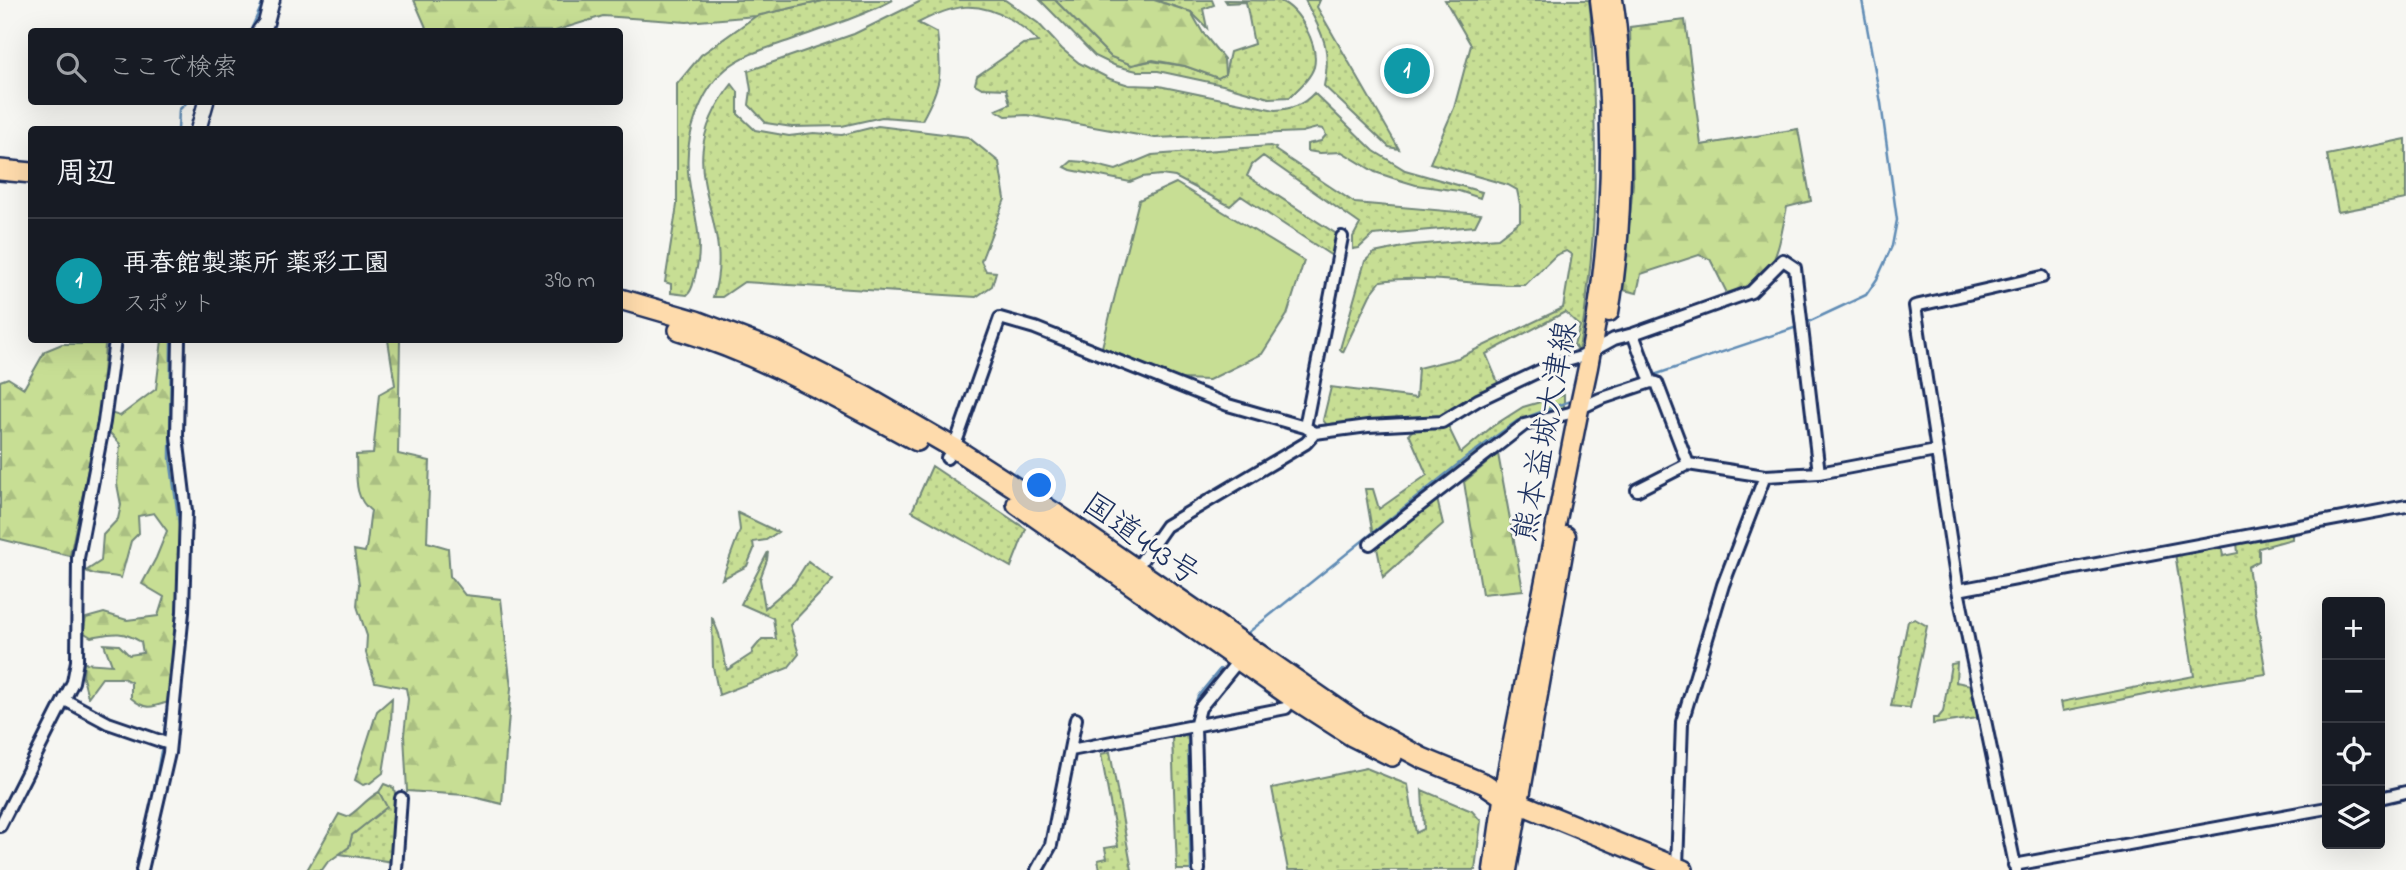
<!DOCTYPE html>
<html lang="ja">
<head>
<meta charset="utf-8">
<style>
	:root { --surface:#171b24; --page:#242831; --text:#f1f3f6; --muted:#9ea1a6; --line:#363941; --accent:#7c3aed }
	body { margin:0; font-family:"Indie Flower","Klee One",sans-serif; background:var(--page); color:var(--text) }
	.controls { position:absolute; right:21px; bottom:21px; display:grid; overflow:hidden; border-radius:7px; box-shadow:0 7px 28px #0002 }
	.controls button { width:63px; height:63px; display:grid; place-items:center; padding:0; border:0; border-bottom:2px solid var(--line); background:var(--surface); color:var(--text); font:35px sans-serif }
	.you { position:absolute; left:1040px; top:486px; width:24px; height:24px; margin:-18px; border:5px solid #fff; border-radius:50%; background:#1a73e8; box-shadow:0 0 0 10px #1a73e833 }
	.badge { display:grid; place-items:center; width:46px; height:46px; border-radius:50%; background:var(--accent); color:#fff; font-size:23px; font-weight:700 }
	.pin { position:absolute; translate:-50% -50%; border:4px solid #fff; box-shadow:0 2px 7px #0006 }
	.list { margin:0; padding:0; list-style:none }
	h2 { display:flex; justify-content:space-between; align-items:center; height:91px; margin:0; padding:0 28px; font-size:30px }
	h2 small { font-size:23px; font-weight:400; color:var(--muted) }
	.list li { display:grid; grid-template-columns:46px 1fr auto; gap:21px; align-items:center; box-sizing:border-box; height:126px; padding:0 28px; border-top:2px solid var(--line) }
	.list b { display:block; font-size:26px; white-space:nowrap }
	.list p { margin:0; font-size:23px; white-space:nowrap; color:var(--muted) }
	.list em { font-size:23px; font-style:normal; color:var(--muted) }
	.icon { flex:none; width:38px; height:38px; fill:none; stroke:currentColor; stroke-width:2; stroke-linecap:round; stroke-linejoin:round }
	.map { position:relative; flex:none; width:2406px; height:870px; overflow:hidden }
	.search { position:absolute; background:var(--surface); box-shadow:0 7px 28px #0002; left:28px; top:28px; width:595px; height:77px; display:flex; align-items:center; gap:18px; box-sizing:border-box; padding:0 24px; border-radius:7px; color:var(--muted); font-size:26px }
	.panel { position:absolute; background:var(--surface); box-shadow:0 7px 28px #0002; left:28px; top:126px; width:595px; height:217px; border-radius:7px }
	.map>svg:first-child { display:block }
	.grass { fill:url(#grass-dots); stroke:#718679; stroke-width:2 }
	.forest { fill:url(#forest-firs); stroke:#718679; stroke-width:2 }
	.park { fill:#c7de94; stroke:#718679; stroke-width:2 }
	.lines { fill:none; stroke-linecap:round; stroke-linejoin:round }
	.stream { stroke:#618cb5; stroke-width:2.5 }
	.minor-casing { stroke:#1b2f5e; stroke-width:16 }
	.tertiary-casing { stroke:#1b2f5e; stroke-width:19 }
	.primary-casing { stroke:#1b2f5e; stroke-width:23 }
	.trunk-casing { stroke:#1b2f5e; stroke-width:24 }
	.minor { stroke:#f6f6f2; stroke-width:10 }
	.tertiary { stroke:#f6f6f2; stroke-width:14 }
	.primary { stroke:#fedbac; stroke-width:18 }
	.trunk { stroke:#fedbac; stroke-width:19 }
	.labels { text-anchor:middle; stroke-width:6; stroke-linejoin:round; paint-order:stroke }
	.street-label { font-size:32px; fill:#1b2f5e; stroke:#f6f6f2 }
</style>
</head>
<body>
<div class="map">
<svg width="2406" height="870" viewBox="0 0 2406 870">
	<defs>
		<pattern id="grass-dots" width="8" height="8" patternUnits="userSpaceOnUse" patternTransform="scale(1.75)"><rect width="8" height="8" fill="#c7de94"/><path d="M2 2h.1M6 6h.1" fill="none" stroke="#aabf82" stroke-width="1.8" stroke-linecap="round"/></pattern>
		<pattern id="forest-firs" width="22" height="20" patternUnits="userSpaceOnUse" patternTransform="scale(1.75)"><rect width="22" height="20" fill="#c7de94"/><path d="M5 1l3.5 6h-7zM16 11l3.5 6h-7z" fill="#aabf82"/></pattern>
	</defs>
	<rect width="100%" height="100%" fill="#f6f6f2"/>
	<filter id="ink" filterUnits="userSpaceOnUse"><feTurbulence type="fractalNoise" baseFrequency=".0143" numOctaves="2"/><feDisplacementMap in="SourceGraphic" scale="14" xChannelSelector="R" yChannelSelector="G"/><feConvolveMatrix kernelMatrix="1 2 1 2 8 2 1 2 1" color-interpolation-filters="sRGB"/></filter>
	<g filter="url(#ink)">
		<!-- grass -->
		<path class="grass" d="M827,0H893C862,16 828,27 794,39C772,47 745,53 726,69C700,91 685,137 688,171C691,209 706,237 695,276C693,283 693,290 687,295L671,293V284L665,282L677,205V84L701,55L756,16Z
			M923,0H1005L1038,23L1062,49L1079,63L1110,79L1129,85L1159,86L1275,110C1292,109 1303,105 1314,93L1374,151L1405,170L1482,192L1480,198L1459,191L1416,185L1396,179L1375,172L1342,152L1320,153L1307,151V144L1321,141L1326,135L1323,129L1317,128L1302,132L1155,138L1027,115L1006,116L996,110L1010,104L1006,89L982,88L975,84L977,76L1023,44L1038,42C1031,32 1022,27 1012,20C976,0 955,4 918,23L937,33C942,74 942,84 922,120L882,117L842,126L792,127L766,123L749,105L751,90L748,71L854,34Z
			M1040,0H1055L1111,57L1132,65L1151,61L1185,66L1218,78L1225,74L1230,52L1254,44L1246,2L1227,3L1225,0C1239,0 1268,0 1280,1C1300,9 1319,46 1314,67C1310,79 1299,88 1290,97L1269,98L1223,85L1158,71H1137L1116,66L1095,56Z
			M1154,0H1212L1214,5L1203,9L1207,28L1191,12Z
			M1305,0H1320L1317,7L1399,149L1389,147L1324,86C1332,46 1322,34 1305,0Z
			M1445,0H1589L1591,18C1594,105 1599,191 1589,277C1586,302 1584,327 1578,352L1574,345L1580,326L1565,312L1486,354L1499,385L1442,414L1461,453L1493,426L1523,407L1564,395V410L1520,423L1373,536L1365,489H1373L1379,509L1427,475L1409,434L1416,427L1414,418L1327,425L1323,420L1331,387L1416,398L1418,368L1458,358L1563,308L1572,255L1566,251L1556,255L1525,285C1477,286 1429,274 1381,281L1370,295L1343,352L1340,349L1365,261L1374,253L1413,245L1498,238L1520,221V204L1517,190L1508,185L1430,163L1454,108L1471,45Z
			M732,84L738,92V114L755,130L789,136L814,133L842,135L878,126L968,137L999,162L1005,199L981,261L986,271L996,272L992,286L976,297L744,282L722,297H713C739,216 663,171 732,84Z
			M2406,139V199L2338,212L2327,155Z
			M1270,146L1276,148L1275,150L1355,203L1481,214L1475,226L1373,235L1359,248L1353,249V237L1360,224L1263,156L1252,165L1247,176L1338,235L1332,256L1241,196L1230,206L1175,177L1161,175L1142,177L1130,182L1071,170L1065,167L1072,161L1084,162L1116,170L1152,155Z
			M932,466L1026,529L1011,567L912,511Z
			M1437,499L1443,524L1383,577L1377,548L1382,540Z
			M738,513L778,532L766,540L753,542L754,549L747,566L722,579L740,530Z
			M2292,532V539L2259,548V561L2248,567L2266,674L2195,685L2063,711L2061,702L2194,676L2175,553L2221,544L2223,556L2238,553L2237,543Z
			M768,552L767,560L760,579L765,608L794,583L808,561L833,580L790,625L799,654L788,668L719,695L713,667L712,617L719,634L727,670L753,653L752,651L762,639H776L773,618L741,604Z
			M1915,619L1927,626L1910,708L1891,706L1908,621Z
			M1957,663L1956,682L1971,685L1978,718L1933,724V718H1938L1943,712L1951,664Z
			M1191,735L1194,870H1177L1172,737Z
			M1110,752L1132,870H1100L1098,860L1107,858L1105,848L1118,846L1101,754Z
			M1366,768L1408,785L1416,833L1424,829L1422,790L1472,811L1481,821L1475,870H1288L1272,788Z
			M384,784L394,788L397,805L393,862L340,854L349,847L352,835L386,807L379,792Z"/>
		<!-- forest -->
		<path class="forest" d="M414,0H827L756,16L687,22L603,16L555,31L428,32Z
			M1055,0H1154L1191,12L1203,33L1224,59L1225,74L1218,78L1185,66L1153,60L1132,65L1111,57Z
			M1685,20L1701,145L1798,129L1811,201L1787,207C1777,253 1778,278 1729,297L1710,259L1699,255L1641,274L1637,293L1623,290L1633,184L1630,27Z
			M162,340H174L172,443L182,513L180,568L168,702C151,708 145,710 131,698V682L123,678H102L88,697L83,678L84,663L112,665L104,644L119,645L129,655L143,653L141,642C121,630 113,633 91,637L83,632L86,618L104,613L127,620L158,616L164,597L142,584L156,558L167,531L154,513L138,516L139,533L131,541L121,578C108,574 99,578 86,571L101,561L103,535L118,519L121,505L117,484L120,444L110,433V413L120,416L156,389Z
			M388,340H400L398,454L430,461L427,542L448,548L450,576L465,595L501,599L511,688L502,804L465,795L407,791L404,735L408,699L406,688L375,682L366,653L367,636L357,606L359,584L354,550L365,552C369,538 368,525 371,511C353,497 357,476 356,455L373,454L379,394L395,385Z
			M62,344H105L101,407L70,556L0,539V381L8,378L24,388L45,351Z
			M1498,454L1523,590L1482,594L1464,482Z
			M392,698L391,723L383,773L370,783L363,785L355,780L377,711Z
			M379,792L387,807L352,835L349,847L327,863L322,870H307L339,814L347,817C359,810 366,799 379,792Z"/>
		<!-- park -->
		<path class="park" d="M1176,183L1304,261L1287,315L1262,354L1209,380L1179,379L1101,351L1139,200Z"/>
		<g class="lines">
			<!-- stream -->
			<path class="stream" d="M250,32L264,0
				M178,130L179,110L187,102
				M1806,323L1866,295L1877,279L1892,246L1897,220L1881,103L1862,0
				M171,340L170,458L180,531
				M1654,375L1800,326
				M1606,389L1647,377
				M1249,632L1467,457L1517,421L1570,401
				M1189,722L1198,696L1220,669
				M1188,729L1191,870
				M164,734L176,628
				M147,827L161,751"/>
			<!-- minor casing -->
			<g class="minor-casing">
				<path id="minor" d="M1633,334L1651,382L1657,383L1688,464L1765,476L1819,473L1936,451
					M1305,427L1342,237
					M947,458L954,448L1000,318L1035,328L1228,405L1305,427L1315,433
					M1637,490L1688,464
					M1370,544L1524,425L1570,413L1600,399L1651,382
					M1133,573L1166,526L1306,443L1315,433L1368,426L1442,422L1478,400L1552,365L1581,357L1614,339L1633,334L1751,292L1783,260L1795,268L1819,473
					M1958,590L2406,506
					M65,700L108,723L169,744
					M1071,750L1286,708L1293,698
					M2380,798L2406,792
					M0,826L73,682L77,661L78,558L104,422L115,340
					M2014,865L2327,808
					M1677,867L1682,722L1723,585L1765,476
					M142,870L169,753L183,612L186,511L177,436L179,340
					M396,870L401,798
					M1037,870L1051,845L1076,719
					M1199,870L1195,727L1200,708L1239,660
					M2016,870L1958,590L1915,306L2042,277"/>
			</g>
			<!-- tertiary casing -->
			<g class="tertiary-casing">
				<path id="tertiary" d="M259,32L266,23L272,0
					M198,130L206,102"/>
			</g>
			<!-- primary casing -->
			<g class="primary-casing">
				<path id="primary" d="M1609,312C1620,249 1622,188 1621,124C1621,83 1620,41 1613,0
					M1493,870L1507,772L1579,409C1610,276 1619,136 1600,0
					M1507,870L1566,536"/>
			</g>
			<!-- trunk casing -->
			<g class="trunk-casing">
				<path id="trunk" d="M0,170L32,173
					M620,299L696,321L775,351L866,397L954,448L1059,516L1361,725L1422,758L1485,784L1504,797L1683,870
					M679,330C762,355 841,400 917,441
					M1017,504L1293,698L1352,736L1392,756"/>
			</g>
			<!-- minor -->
			<use href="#minor" class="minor"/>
			<!-- tertiary -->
			<use href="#tertiary" class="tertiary"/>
			<!-- primary -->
			<use href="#primary" class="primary"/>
			<!-- trunk -->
			<use href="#trunk" class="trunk"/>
		</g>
	</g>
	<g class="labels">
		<!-- street labels -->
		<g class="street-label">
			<text transform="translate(1544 431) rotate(-79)" y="11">熊本益城大津線</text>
			<text transform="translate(1142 538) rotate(35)" y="11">国道443号</text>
		</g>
	</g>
</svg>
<div class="controls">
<button>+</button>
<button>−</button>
<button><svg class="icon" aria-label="locate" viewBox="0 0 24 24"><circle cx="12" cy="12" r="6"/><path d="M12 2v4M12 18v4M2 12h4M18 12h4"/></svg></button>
<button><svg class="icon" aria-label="layers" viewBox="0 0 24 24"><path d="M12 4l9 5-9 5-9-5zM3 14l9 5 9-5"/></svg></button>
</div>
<div class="you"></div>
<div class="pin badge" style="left:1407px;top:71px;background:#0f9aa8">1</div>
<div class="search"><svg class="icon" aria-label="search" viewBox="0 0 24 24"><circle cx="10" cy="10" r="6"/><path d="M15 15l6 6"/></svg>ここで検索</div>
<section class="panel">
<h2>周辺<small></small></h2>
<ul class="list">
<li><span class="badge" style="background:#0f9aa8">1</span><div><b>再春館製薬所 薬彩工園</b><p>スポット</p></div><em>390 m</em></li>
</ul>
</section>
</div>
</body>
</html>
